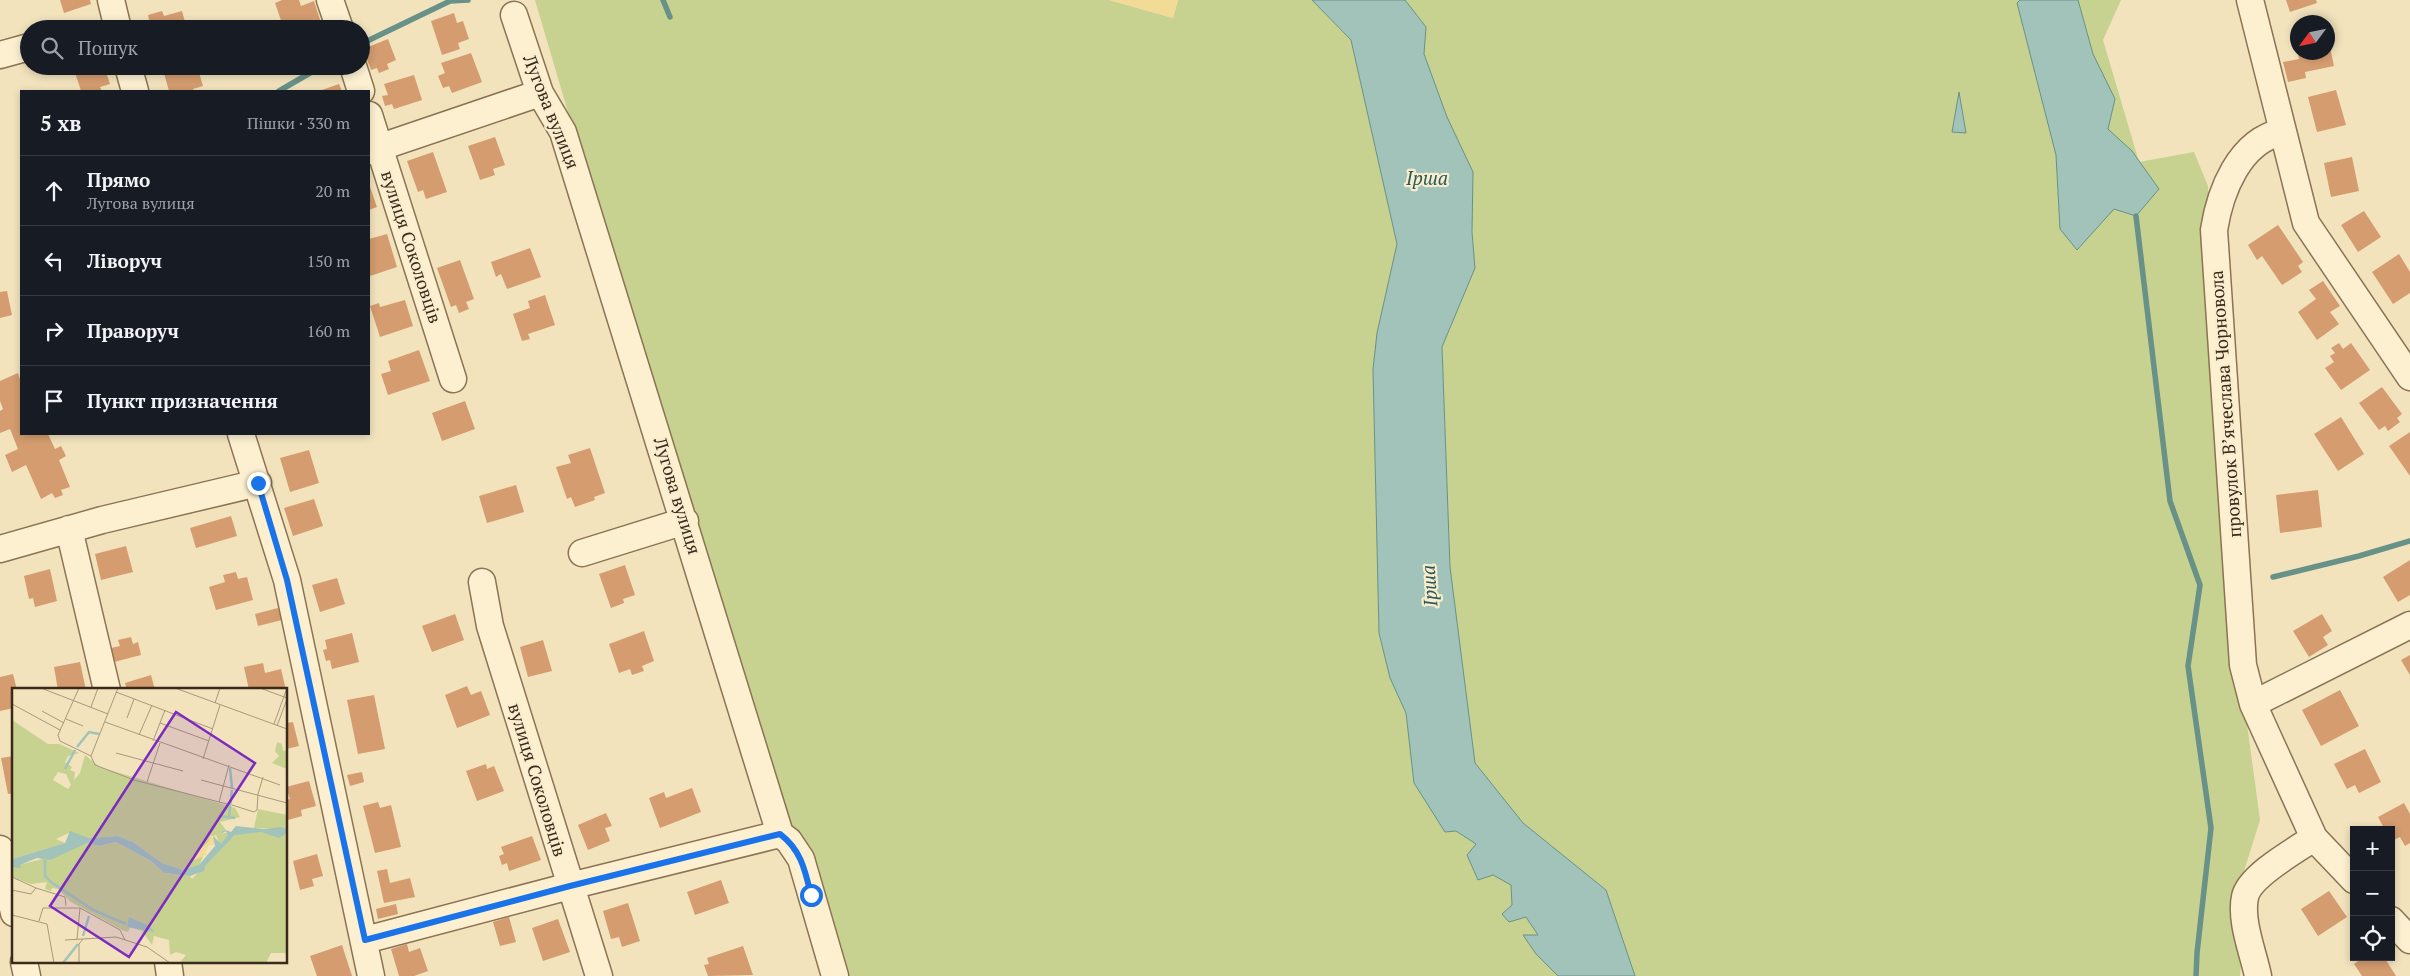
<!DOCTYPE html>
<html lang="uk">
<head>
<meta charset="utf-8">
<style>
	:root { --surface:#171b24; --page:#242831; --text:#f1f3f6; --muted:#9ea1a6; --line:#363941 }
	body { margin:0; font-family:"PT Serif",serif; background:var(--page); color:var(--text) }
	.controls { position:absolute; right:15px; bottom:15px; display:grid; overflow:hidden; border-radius:0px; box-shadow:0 2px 8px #0003 }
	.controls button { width:45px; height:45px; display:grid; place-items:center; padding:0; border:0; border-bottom:1px solid var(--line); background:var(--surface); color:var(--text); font:25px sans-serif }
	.compass { position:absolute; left:2290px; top:15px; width:45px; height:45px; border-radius:50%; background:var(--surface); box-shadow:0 2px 8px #0003; rotate:237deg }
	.stop { position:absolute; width:15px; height:15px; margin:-11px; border:4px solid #1a73e8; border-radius:50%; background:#fff }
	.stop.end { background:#1a73e8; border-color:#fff; box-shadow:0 1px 5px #0008 }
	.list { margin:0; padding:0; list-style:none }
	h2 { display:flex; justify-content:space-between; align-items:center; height:65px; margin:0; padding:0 20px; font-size:21px }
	h2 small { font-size:16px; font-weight:400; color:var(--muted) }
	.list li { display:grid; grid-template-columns:32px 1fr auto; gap:15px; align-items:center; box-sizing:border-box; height:70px; padding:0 20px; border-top:1px solid var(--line) }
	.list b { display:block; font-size:19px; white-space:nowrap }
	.list p { margin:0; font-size:16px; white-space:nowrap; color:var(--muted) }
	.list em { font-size:16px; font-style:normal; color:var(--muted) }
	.icon { flex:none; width:28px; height:28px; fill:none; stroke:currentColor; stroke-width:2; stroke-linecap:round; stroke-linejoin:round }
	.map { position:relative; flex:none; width:2410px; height:976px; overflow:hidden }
	.search { position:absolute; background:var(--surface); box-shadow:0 2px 8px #0003; left:20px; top:20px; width:350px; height:55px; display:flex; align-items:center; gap:12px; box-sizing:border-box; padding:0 18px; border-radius:28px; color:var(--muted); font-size:19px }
	.panel { position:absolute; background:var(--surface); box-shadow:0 2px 8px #0003; left:20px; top:90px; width:350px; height:345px; border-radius:0px }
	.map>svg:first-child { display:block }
	.green { fill:#c7d190 }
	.sand { fill:#f1db97 }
	.water { fill:#a1c3ba; stroke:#689188 }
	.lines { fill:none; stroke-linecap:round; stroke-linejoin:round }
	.stream { stroke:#689188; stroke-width:5.5 }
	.building { fill:#d49c6f }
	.minor-casing { stroke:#8b7354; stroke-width:29 }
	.minor { stroke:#fcf0d1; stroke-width:26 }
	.route { stroke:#1a73e8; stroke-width:6 }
	.labels { text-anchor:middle; stroke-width:4.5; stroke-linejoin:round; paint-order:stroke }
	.street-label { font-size:18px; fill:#392a1b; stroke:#f9edcd }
	.water-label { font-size:19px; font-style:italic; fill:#285a59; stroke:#f9edcd }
	.inset-river { fill:none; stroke:#a1c3ba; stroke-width:2.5 }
	.inset-road { fill:none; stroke:#a8997c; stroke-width:1 }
	.view { fill:#7b2cbf; fill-opacity:0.15; stroke:#7b2cbf; stroke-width:2.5 }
	.inset-edge { fill:none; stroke:#392a1b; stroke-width:2.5 }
</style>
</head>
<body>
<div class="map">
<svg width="2410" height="976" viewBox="0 0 2410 976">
	<rect width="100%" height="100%" fill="#f2e3bd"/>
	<!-- green -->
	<path class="green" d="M535,0H1109L1173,18L1178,0H1312L1351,40L1397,244L1377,333L1373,369L1379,633L1390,678L1406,713L1414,783L1456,831L1476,844L1467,855L1478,880L1493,875L1511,885L1512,905L1502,914L1526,917L1538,935L1524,936L1536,954L1558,976H841L775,816Z
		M1405,0H2121L2103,40L2139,162L2194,152L2208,186L2214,332L2245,709L2260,820L2244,871L2246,922L2240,976H1635L1606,890L1523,823L1475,763L1450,567L1442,347L1475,268L1472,232L1447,117L1424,54L1426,27Z"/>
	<!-- sand -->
	<path class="sand" d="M1109,0H1178L1173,18Z"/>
	<!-- water -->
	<path class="water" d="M1312,0H1405L1426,27L1424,54L1447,117L1473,172L1472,232L1475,268L1442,347L1450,567L1475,763L1523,823L1606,890L1635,976H1558L1536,954L1523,935H1538L1526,917L1509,922L1502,914L1512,905L1511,885L1493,875L1478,880L1467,855L1476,844L1456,831L1445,832L1414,783L1406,713L1390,678L1379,633L1373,369L1377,333L1397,244L1351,40Z
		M2020,0H2078L2093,54L2115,99L2108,129L2132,151L2159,189L2136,216L2114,209L2077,250L2060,229L2056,155L2017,3Z
		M1959,92L1966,133L1952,132Z"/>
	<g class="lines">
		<!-- stream -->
		<path class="stream" d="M663,0L670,17
			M361,44L450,1L468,0
			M279,91L322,66
			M2136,216L2170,501L2200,585L2188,666L2211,828L2197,953L2196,976
			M2273,577L2359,556L2410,541"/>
	</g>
	<!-- building -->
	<path class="building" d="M60,0H90L91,4L64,13Z
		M282,0H299L301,6L314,1L323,29H284L275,3Z
		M2286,0H2316L2317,3L2290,12Z
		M162,11L164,16L182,11L187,29H151L148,15Z
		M454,13L457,23L463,21L469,39L458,43L460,49L442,55L431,21Z
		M2328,38L2334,66L2305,72L2306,78L2288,82L2283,62L2299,59L2297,52H2328Z
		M388,39L396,60L387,64L389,69L379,73L377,68L371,70L363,49Z
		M471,53L482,82L452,93L449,86L443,88L438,76L445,73L441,63Z
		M73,66H104L110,84L100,87L102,91H81Z
		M162,66H197L203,86L193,89L194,91H169Z
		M414,75L422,100L394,109L392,104L385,106L382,96L388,95L384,84Z
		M339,84L342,91H319Z
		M2336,90L2346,125L2317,132L2308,97Z
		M495,137L505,165L493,169L495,175L480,180L468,146Z
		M433,152L447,192L426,199L423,190L418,192L407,161Z
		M2352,157L2359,191L2331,197L2324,163Z
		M369,184L377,207L369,210Z
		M2364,211L2381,237L2358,252L2341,225Z
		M2278,225L2303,262L2298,266L2302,272L2282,285L2262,256L2257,260L2248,245Z
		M387,234L397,267L370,276L369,239Z
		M530,248L541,277L507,289L501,274L496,277L491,262Z
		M2399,254L2410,272V293L2393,304L2372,272Z
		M460,260L474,299L466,302L469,309L459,313L456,305L451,307L437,268Z
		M2323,281L2340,306L2330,312L2339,324L2317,340L2298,312L2316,299L2309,290Z
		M7,291L12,315L0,318V292Z
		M545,295L555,325L528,334L530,339L522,341L513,314L530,308L528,301Z
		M405,300L413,326L380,337L370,306L379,303L380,307Z
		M2339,343L2343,349L2351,343L2370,370L2341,390L2325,368L2334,362L2330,356L2335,353L2331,348Z
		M419,350L430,381L388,395L381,374L391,371L388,361Z
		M18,373L21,382V434H48L55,449L61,446L66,456L59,460L70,487L61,490L63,495L55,498L52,493L41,499L26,465L12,472L5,455L18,449L10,429L0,433V411L3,409L0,401V381Z
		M2382,387L2402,414L2397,418L2400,422L2388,431L2385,426L2379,430L2359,403Z
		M465,401L475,429L442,441L432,413Z
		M2341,417L2364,454L2338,471L2314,434Z
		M2410,432V476L2389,446Z
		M590,448L605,493L594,497L595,500L575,507L571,497L567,499L556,467L571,463L568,455Z
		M309,450L319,483L290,492L280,458Z
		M516,485L524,512L487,523L479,496Z
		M2318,490L2322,527L2280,533L2276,495Z
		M314,499L323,526L293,536L284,508Z
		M231,516L237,536L196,548L190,528Z
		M126,546L133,572L101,580L95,554Z
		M2410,560V595L2398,602L2383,577Z
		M625,565L635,595L623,599L624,603L611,608L599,574Z
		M50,569L57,601L35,607L33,598L29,599L24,576Z
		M236,572L238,579L247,577L253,600L216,610L209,587L225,582L223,575Z
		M337,578L345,604L320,612L312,585Z
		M278,608L282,620L258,626L255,614Z
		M455,614L464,640L432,652L422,626Z
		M2322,614L2332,631L2323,637L2328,645L2309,657L2293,631Z
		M644,631L654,661L642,666L644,671L632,675L630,669L619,673L609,644Z
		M352,633L359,662L332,669L330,660L326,661L323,650L327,649L325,640Z
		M131,637L133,644L138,642L141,655L114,662L111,648L120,646L118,640Z
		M543,640L552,671L528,677L520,647Z
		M2410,655V675L2401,660Z
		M80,662L86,690H58L54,667Z
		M263,663L265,673L281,669L286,690H249L244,667Z
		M13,674L17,690H14V708L0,711V677Z
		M151,675L155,690H127L125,683Z
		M467,686L471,695L481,691L490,715L457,728L445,695Z
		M2340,690L2359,726L2321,746L2302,710Z
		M374,695L385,749L358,754L347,700Z
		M293,722L299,746L286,749V723Z
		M2365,749L2381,782L2359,793L2355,785L2347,789L2334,764Z
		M14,756V793L8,794L1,758Z
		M486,764L487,769L494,766L504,791L477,801L466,771Z
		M362,772L364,782L350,786L347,775Z
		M309,781L316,806L301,810L302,816L288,820L286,800L290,799L286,787Z
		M692,788L701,812L660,828L649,798L664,792L666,798Z
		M378,802L380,808L391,805L401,847L375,853L363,806Z
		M2404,803L2410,814V843L2405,846L2400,837L2391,841V830H2385L2378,817Z
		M606,813L612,826L605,828L610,841L588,850L578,825Z
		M532,836L541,860L509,871L507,863L502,865L499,856L504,854L501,847Z
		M317,854L323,876L312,879L314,886L300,890L293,861Z
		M387,869L390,883L410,878L415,897L384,903L377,871Z
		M721,880L729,903L695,915L687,892Z
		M2329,891L2347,917L2318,936L2301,909Z
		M628,903L640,941L622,947L619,937L611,939L603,911Z
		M396,904L398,914L378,919L376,909Z
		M509,917L516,942L500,946L493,922Z
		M558,919L570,952L543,961L532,928Z
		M407,944L409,952L420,948L428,971L414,976H399L391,949Z
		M342,945L352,976H317L310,956Z
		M743,946L753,975L708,976L704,965L709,964L707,958Z
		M2364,957H2384L2396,976H2362L2354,964Z"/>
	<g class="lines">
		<!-- minor casing -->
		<g class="minor-casing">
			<path id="minor" d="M111,0L118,29
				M330,0L340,29
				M2250,0L2306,223L2410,377
				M514,15L540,93L563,132L780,834L789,841L801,859L835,976
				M0,55L29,47
				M128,66L135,91
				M353,66L361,91
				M369,115L453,379
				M2282,132C2239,141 2220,192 2214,230L2243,665L2253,704L2314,838L2354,880
				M369,151L540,93
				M241,434L287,580L371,976
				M69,529L107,690
				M0,549L102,520L258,483
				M582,553L685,521
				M482,582L490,626L599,976
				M2253,704L2410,625
				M0,849L14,913
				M2391,920L2410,940
				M365,940L570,886L780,834
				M24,962L27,976
				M168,962L170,976
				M2258,976C2253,952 2240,921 2245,897C2249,876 2296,850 2314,838"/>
		</g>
		<!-- minor -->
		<use href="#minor" class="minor"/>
	</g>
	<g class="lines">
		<!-- route -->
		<path class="route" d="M258,483L287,580L365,940L570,886L780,834C801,850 805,870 811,895"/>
	</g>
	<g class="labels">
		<!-- street labels -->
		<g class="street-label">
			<text transform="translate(551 112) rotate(68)" y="6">Лугова вулиця</text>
			<text transform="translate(411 247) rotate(72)" y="6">вулиця Соколовців</text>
			<text transform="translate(2226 404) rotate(-94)" y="6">провулок Вʼячеслава Чорновола</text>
			<text transform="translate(677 496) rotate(73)" y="6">Лугова вулиця</text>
			<text transform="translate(537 780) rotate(73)" y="6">вулиця Соколовців</text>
		</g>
		<!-- water labels -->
		<g class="water-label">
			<text x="1427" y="185">Ірша</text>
			<text transform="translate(1429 586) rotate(-94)" y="7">Ірша</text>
		</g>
	</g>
	<!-- overview -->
	<g transform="translate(12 688)">
		<rect width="275" height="275" fill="#f2e3bd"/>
		<path d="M0,32L36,56H47L67,65L56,68L53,74L60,79L58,82L63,84L62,92L68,85L73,67L88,79L223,120L228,129L208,134L214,142L210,143L209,146L217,144L214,152L208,157L204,147L180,169L191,168L187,178L171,182L150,175L121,154L106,148L77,150L57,145L44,151L53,155L0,171ZM46,84L54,86L59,97L56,101L41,92ZM265,54L270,56L271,63L275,62V81L260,75L267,68L263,63ZM246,121L275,127V141L242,140ZM234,144H249L266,149L275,145V265H259L254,275H170L169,273L174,267L164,264L158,267L157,252L142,248L140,257L130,243L118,239L116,244L112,243L59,214L46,201L40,200L39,203L33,201L35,194L19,196L0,189V179L41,168L75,155L87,158L104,154L139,173L152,185L178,188L180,191L223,147Z" fill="#c7d190" fill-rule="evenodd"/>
		<path d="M204,147L202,157H197L193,164L195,166L183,172L180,169L196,155L198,148Z" fill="#f1db97"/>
		<path d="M224,138L252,141L269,139L275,141V145L267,150L249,144L223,147L193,178L192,183L178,188L152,185L139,173L104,154L87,158L75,155L38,172L25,170L8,177L9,180L0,179V171L53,155L58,143L77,150L106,148L121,154L150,175L171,182L187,177L203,158L201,148L209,156L216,147L214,143L209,146L210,143L214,142L219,144ZM117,229L137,238L143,244L115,239Z" fill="#a1c3ba"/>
		<path class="inset-river" d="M65,59L77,44L87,46M218,80L220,100M53,81L63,62M207,128L223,130M217,128L220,102M33,172V188L39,194L81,222L114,236M71,248L77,228M51,275L66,256"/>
		<path class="inset-road" d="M29,0L96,26M67,0L46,47L48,53L79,68L83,77L122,92L215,116M163,0L275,41M248,0L275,10M104,4L201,41M203,15L208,0M0,16L48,42M79,19L86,0M30,23L52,35M115,30L122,11M54,31L71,38M93,34L268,97M148,35L197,53M262,36L275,0M265,38L275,11M127,47L140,17M141,53L153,22M104,65L171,83M79,68L106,0M191,71L208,17M189,92L275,115M135,94L148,55M207,114L217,77M220,117L242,124L245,122L246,106L251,89M0,189L24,200M24,200L53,209L54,218M0,202L19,206L24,200M0,227L35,236L42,275M27,233L31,220H68L108,242L113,252M65,251L68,220M71,251L104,249L135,259L158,275M53,252L71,251L67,256V275"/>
		<path class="view" d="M164,24L243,75L117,269L38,218Z"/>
		<rect width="275" height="275" class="inset-edge"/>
	</g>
</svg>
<div class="controls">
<button>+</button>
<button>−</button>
<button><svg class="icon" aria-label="locate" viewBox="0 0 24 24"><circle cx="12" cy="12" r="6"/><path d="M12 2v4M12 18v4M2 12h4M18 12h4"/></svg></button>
</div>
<svg class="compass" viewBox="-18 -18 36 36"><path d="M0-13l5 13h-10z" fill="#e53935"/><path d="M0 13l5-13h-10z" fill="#9ea1a6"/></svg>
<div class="stop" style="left:811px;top:895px"></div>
<div class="stop end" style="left:258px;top:483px"></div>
<div class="search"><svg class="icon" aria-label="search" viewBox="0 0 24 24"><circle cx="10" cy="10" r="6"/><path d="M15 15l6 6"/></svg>Пошук</div>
<section class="panel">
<h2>5 хв<small>Пішки · 330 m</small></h2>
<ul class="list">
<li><svg class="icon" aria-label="ahead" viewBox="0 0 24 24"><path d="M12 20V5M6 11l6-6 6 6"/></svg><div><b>Прямо</b><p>Лугова вулиця</p></div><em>20 m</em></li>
<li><svg class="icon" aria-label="left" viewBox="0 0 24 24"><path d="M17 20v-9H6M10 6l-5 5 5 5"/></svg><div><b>Ліворуч</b></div><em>150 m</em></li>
<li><svg class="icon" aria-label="right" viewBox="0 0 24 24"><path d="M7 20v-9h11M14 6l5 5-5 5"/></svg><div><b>Праворуч</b></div><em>160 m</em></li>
<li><svg class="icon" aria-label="arrive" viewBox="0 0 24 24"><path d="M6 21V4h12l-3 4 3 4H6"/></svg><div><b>Пункт призначення</b></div></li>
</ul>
</section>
</div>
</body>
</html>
